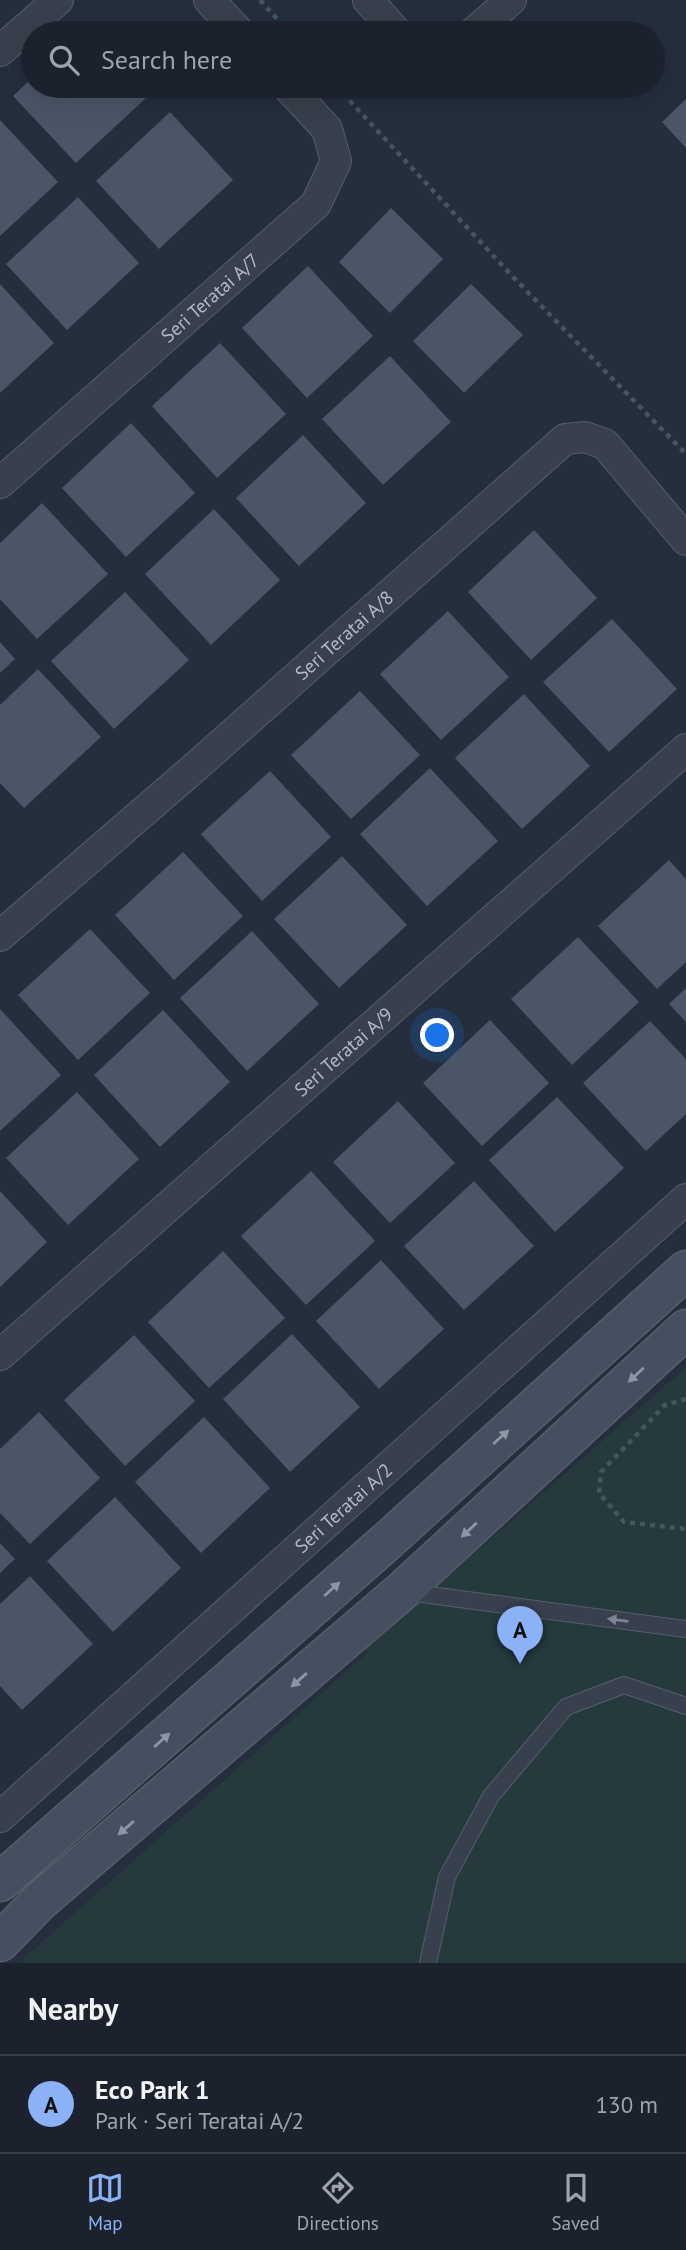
<!DOCTYPE html>
<html lang="en">
<head>
<meta charset="utf-8">
<style>
	:root { --surface:#1b222e; --page:#282f3a; --text:#f1f3f6; --muted:#a0a4aa; --line:#393f4a; --accent:#8bb1f6 }
	body { margin:0; font-family:"PT Sans",sans-serif; background:var(--page); color:var(--text) }
	.you { position:absolute; left:438px; top:1036px; width:24px; height:24px; margin:-18px; border:5px solid #fff; border-radius:50%; background:#1a73e8; box-shadow:0 0 0 10px #1a73e833 }
	.badge { display:grid; place-items:center; width:46px; height:46px; border-radius:50%; background:var(--accent); color:#111; font-size:23px; font-weight:700 }
	.pin { position:absolute; translate:-50% -58px; filter:drop-shadow(0 2px 4px #0008) }
	.pin::after { content:''; position:absolute; top:37px; width:24px; height:21px; background:inherit; clip-path:polygon(0 0,100% 0,50% 100%) }
	.list { margin:0; padding:0; list-style:none }
	h2 { display:flex; justify-content:space-between; align-items:center; height:91px; margin:0; padding:0 28px; font-size:30px }
	h2 small { font-size:23px; font-weight:400; color:var(--muted) }
	.list li { display:grid; grid-template-columns:46px 1fr auto; gap:21px; align-items:center; box-sizing:border-box; height:98px; padding:0 28px; border-top:2px solid var(--line) }
	.list b { display:block; font-size:26px; white-space:nowrap }
	.list p { margin:0; font-size:23px; white-space:nowrap; color:var(--muted) }
	.list em { font-size:23px; font-style:normal; color:var(--muted) }
	.icon { flex:none; width:38px; height:38px; fill:none; stroke:currentColor; stroke-width:2; stroke-linecap:round; stroke-linejoin:round }
	.map { position:relative; flex:none; width:686px; height:1963px; overflow:hidden }
	.search { position:absolute; background:var(--surface); box-shadow:0 7px 28px #0002; left:21px; right:21px; top:21px; height:77px; display:flex; align-items:center; gap:18px; box-sizing:border-box; padding:0 24px; border-radius:38px; color:var(--muted); font-size:26px }
	.sheet { height:189px; background:var(--surface) }
	nav { display:flex; justify-content:space-around; align-items:center; box-sizing:border-box; height:98px; border-top:2px solid var(--line); background:var(--surface); font-size:19px; color:var(--muted) }
	nav a { display:grid; justify-items:center; gap:4px }
	nav .on { color:var(--accent) }
	.map>svg:first-child { display:block }
	.green { fill:#263a3e }
	.building { fill:#4a5566 }
	.lines { fill:none; stroke-linecap:round; stroke-linejoin:round }
	.lane-casing { stroke:#565e6b; stroke-width:18 }
	.street-casing { stroke:#565e6b; stroke-width:32 }
	.secondary-casing { stroke:#565e6b; stroke-width:41 }
	.path { stroke:#44575b; stroke-width:4.5; stroke-dasharray:5 5; stroke-linecap:butt }
	.lane { stroke:#38404d; stroke-width:16 }
	.street { stroke:#38404d; stroke-width:30 }
	.secondary { stroke:#464f60; stroke-width:38 }
	.oneway { fill:#8e95a4 }
	.oneway2 { fill:#7c8491 }
	.labels { text-anchor:middle; stroke-width:5; stroke-linejoin:round; paint-order:stroke }
	.street-label { font-size:19px; fill:#b4bbc8; stroke:#1d2532 }
</style>
</head>
<body>
<div class="map">
<svg width="686" height="1963" viewBox="0 0 686 1963">
	<rect width="100%" height="100%" fill="#242e3d"/>
	<!-- green -->
	<path class="green" d="M686,1367V1963H23L24,1958L368,1652L363,1651Z"/>
	<!-- building -->
	<path class="building" d="M33,77V86H137L147,97L76,163L13,96Z
		M686,99V148L662,122Z
		M170,112L233,180L159,249L96,181Z
		M0,120L58,182L0,236Z
		M78,197L139,263L67,330L6,264Z
		M391,208L443,259L390,313L339,262Z
		M308,266L373,336L307,398L242,328Z
		M0,284L54,343L0,393Z
		M471,284L523,335L464,393L413,341Z
		M220,343L286,414L217,478L152,406Z
		M390,356L451,422L383,485L322,419Z
		M131,423L195,493L126,557L62,488Z
		M303,435L366,503L299,566L236,498Z
		M42,503L108,574L37,639L0,599V543Z
		M214,509L280,580L211,645L145,574Z
		M534,530L597,598L531,660L468,592Z
		M125,592L189,660L114,729L51,661Z
		M448,611L509,677L441,740L380,674Z
		M612,619L677,689L609,752L543,682Z
		M0,642L15,659L0,673Z
		M38,669L101,737L24,808L0,783V705Z
		M360,691L420,755L351,819L291,755Z
		M524,694L590,766L522,829L455,758Z
		M430,768L498,841L427,906L360,834Z
		M270,771L331,837L262,901L201,834Z
		M183,852L243,916L174,980L115,915Z
		M342,856L407,925L339,988L274,919Z
		M669,860L686,879V962L657,989L598,926Z
		M90,929L150,993L78,1060L18,995Z
		M252,931L319,1004L247,1071L180,998Z
		M578,937L639,1002L572,1065L511,999Z
		M686,988V1022L669,1004Z
		M0,1009L61,1075L0,1131Z
		M163,1010L230,1082L160,1147L94,1075Z
		M490,1020L549,1083L482,1146L423,1083Z
		M650,1021L686,1059V1114L646,1151L583,1083Z
		M77,1092L139,1159L68,1225L6,1158Z
		M557,1097L624,1168L555,1232L489,1160Z
		M398,1101L455,1163L390,1223L333,1162Z
		M311,1171L375,1241L306,1305L241,1236Z
		M474,1181L534,1246L464,1310L404,1246Z
		M0,1191L47,1242L0,1287Z
		M223,1251L285,1318L209,1388L148,1322Z
		M381,1260L444,1329L379,1389L316,1321Z
		M292,1334L360,1407L290,1472L223,1399Z
		M134,1335L195,1401L125,1466L64,1400Z
		M39,1412L100,1478L30,1544L0,1513V1449Z
		M204,1417L270,1488L201,1553L135,1482Z
		M115,1497L181,1568L113,1632L47,1561Z
		M0,1543L15,1559L0,1573Z
		M30,1576L93,1644L22,1710L0,1686V1604Z"/>
	<g class="lines">
		<!-- lane casing -->
		<g class="lane-casing">
			<path id="lane" d="M407,1592L686,1629
				M428,1963L447,1877L491,1796L566,1707L624,1685L686,1706"/>
		</g>
		<!-- street casing -->
		<g class="street-casing">
			<g id="street">
				<path d="M209,0L240,33"/>
				<path d="M368,0L397,33"/>
				<path d="M473,33L511,0"/>
				<path d="M0,51L58,0"/>
				<path id="s1" d="M0,483L316,204L336,161L327,129L287,86"/>
				<path id="s2" d="M0,936L193,769L565,439L585,437L605,444L686,540"/>
				<path id="s3" d="M0,1355L686,749"/>
				<path id="s4" d="M0,1817L686,1199"/>
			</g>
		</g>
		<!-- secondary casing -->
		<g class="secondary-casing">
			<path id="secondary" d="M0,1882L385,1543L686,1270
				M0,1942L39,1902L402,1591L686,1329"/>
		</g>
		<!-- path -->
		<path class="path" d="M260,0L290,33
			M336,86L513,277L686,454
			M686,1399L665,1405L601,1472L599,1493L624,1522L686,1529"/>
		<!-- lane -->
		<use href="#lane" class="lane"/>
		<!-- street -->
		<use href="#street" class="street"/>
		<!-- secondary -->
		<use href="#secondary" class="secondary"/>
	</g>
	<!-- one-way arrows -->
	<defs><path id="oneway-solid" d="M-6-.8H1V-3.2L6.5 0L1 3.2V.8H-6Z" transform="scale(1.75)"/></defs>
	<g class="oneway">
		<use href="#oneway-solid" transform="translate(636 1375) rotate(137)"/>
		<use href="#oneway-solid" transform="translate(501 1437) rotate(-42)"/>
		<use href="#oneway-solid" transform="translate(469 1530) rotate(137)"/>
		<use href="#oneway-solid" transform="translate(332 1589) rotate(-42)"/>
		<use href="#oneway-solid" transform="translate(299 1680) rotate(139)"/>
		<use href="#oneway-solid" transform="translate(162 1740) rotate(-42)"/>
		<use href="#oneway-solid" transform="translate(126 1828) rotate(139)"/>
	</g>
	<use class="oneway2" href="#oneway-solid" transform="translate(618 1620) rotate(-173)"/>
	<g class="labels">
		<!-- street labels -->
		<g class="street-label">
			<text dy="7" stroke="none"><textPath href="#s1" startOffset="280">Seri Teratai A/7</textPath></text>
			<text dy="7" stroke="none"><textPath href="#s2" startOffset="457">Seri Teratai A/8</textPath></text>
			<text dy="7" stroke="none"><textPath href="#s3" startOffset="458">Seri Teratai A/9</textPath></text>
			<text dy="7" stroke="none"><textPath href="#s4" startOffset="462">Seri Teratai A/2</textPath></text>
		</g>
	</g>
</svg>
<div class="you"></div>
<div class="pin badge" style="left:520px;top:1664px">A</div>
<div class="search"><svg class="icon" aria-label="search" viewBox="0 0 24 24"><circle cx="10" cy="10" r="6"/><path d="M15 15l6 6"/></svg>Search here</div>
</div>
<section class="sheet">
<h2>Nearby<small></small></h2>
<ul class="list">
<li><span class="badge">A</span><div><b>Eco Park 1</b><p>Park · Seri Teratai A/2</p></div><em>130 m</em></li>
</ul>
</section>
<nav>
<a class="on"><svg class="icon" aria-label="map" viewBox="0 0 24 24"><path d="M3 6l6-2 6 2 6-2v14l-6 2-6-2-6 2zM9 4v14M15 6v14"/></svg>Map</a>
<a><svg class="icon" aria-label="directions" viewBox="0 0 24 24"><path d="M12 3l9 9-9 9-9-9zM9 14v-3h6M13 9l2 2-2 2"/></svg>Directions</a>
<a><svg class="icon" aria-label="saved" viewBox="0 0 24 24"><path d="M7 4h10v16l-5-4-5 4z"/></svg>Saved</a>
</nav>
</body>
</html>
